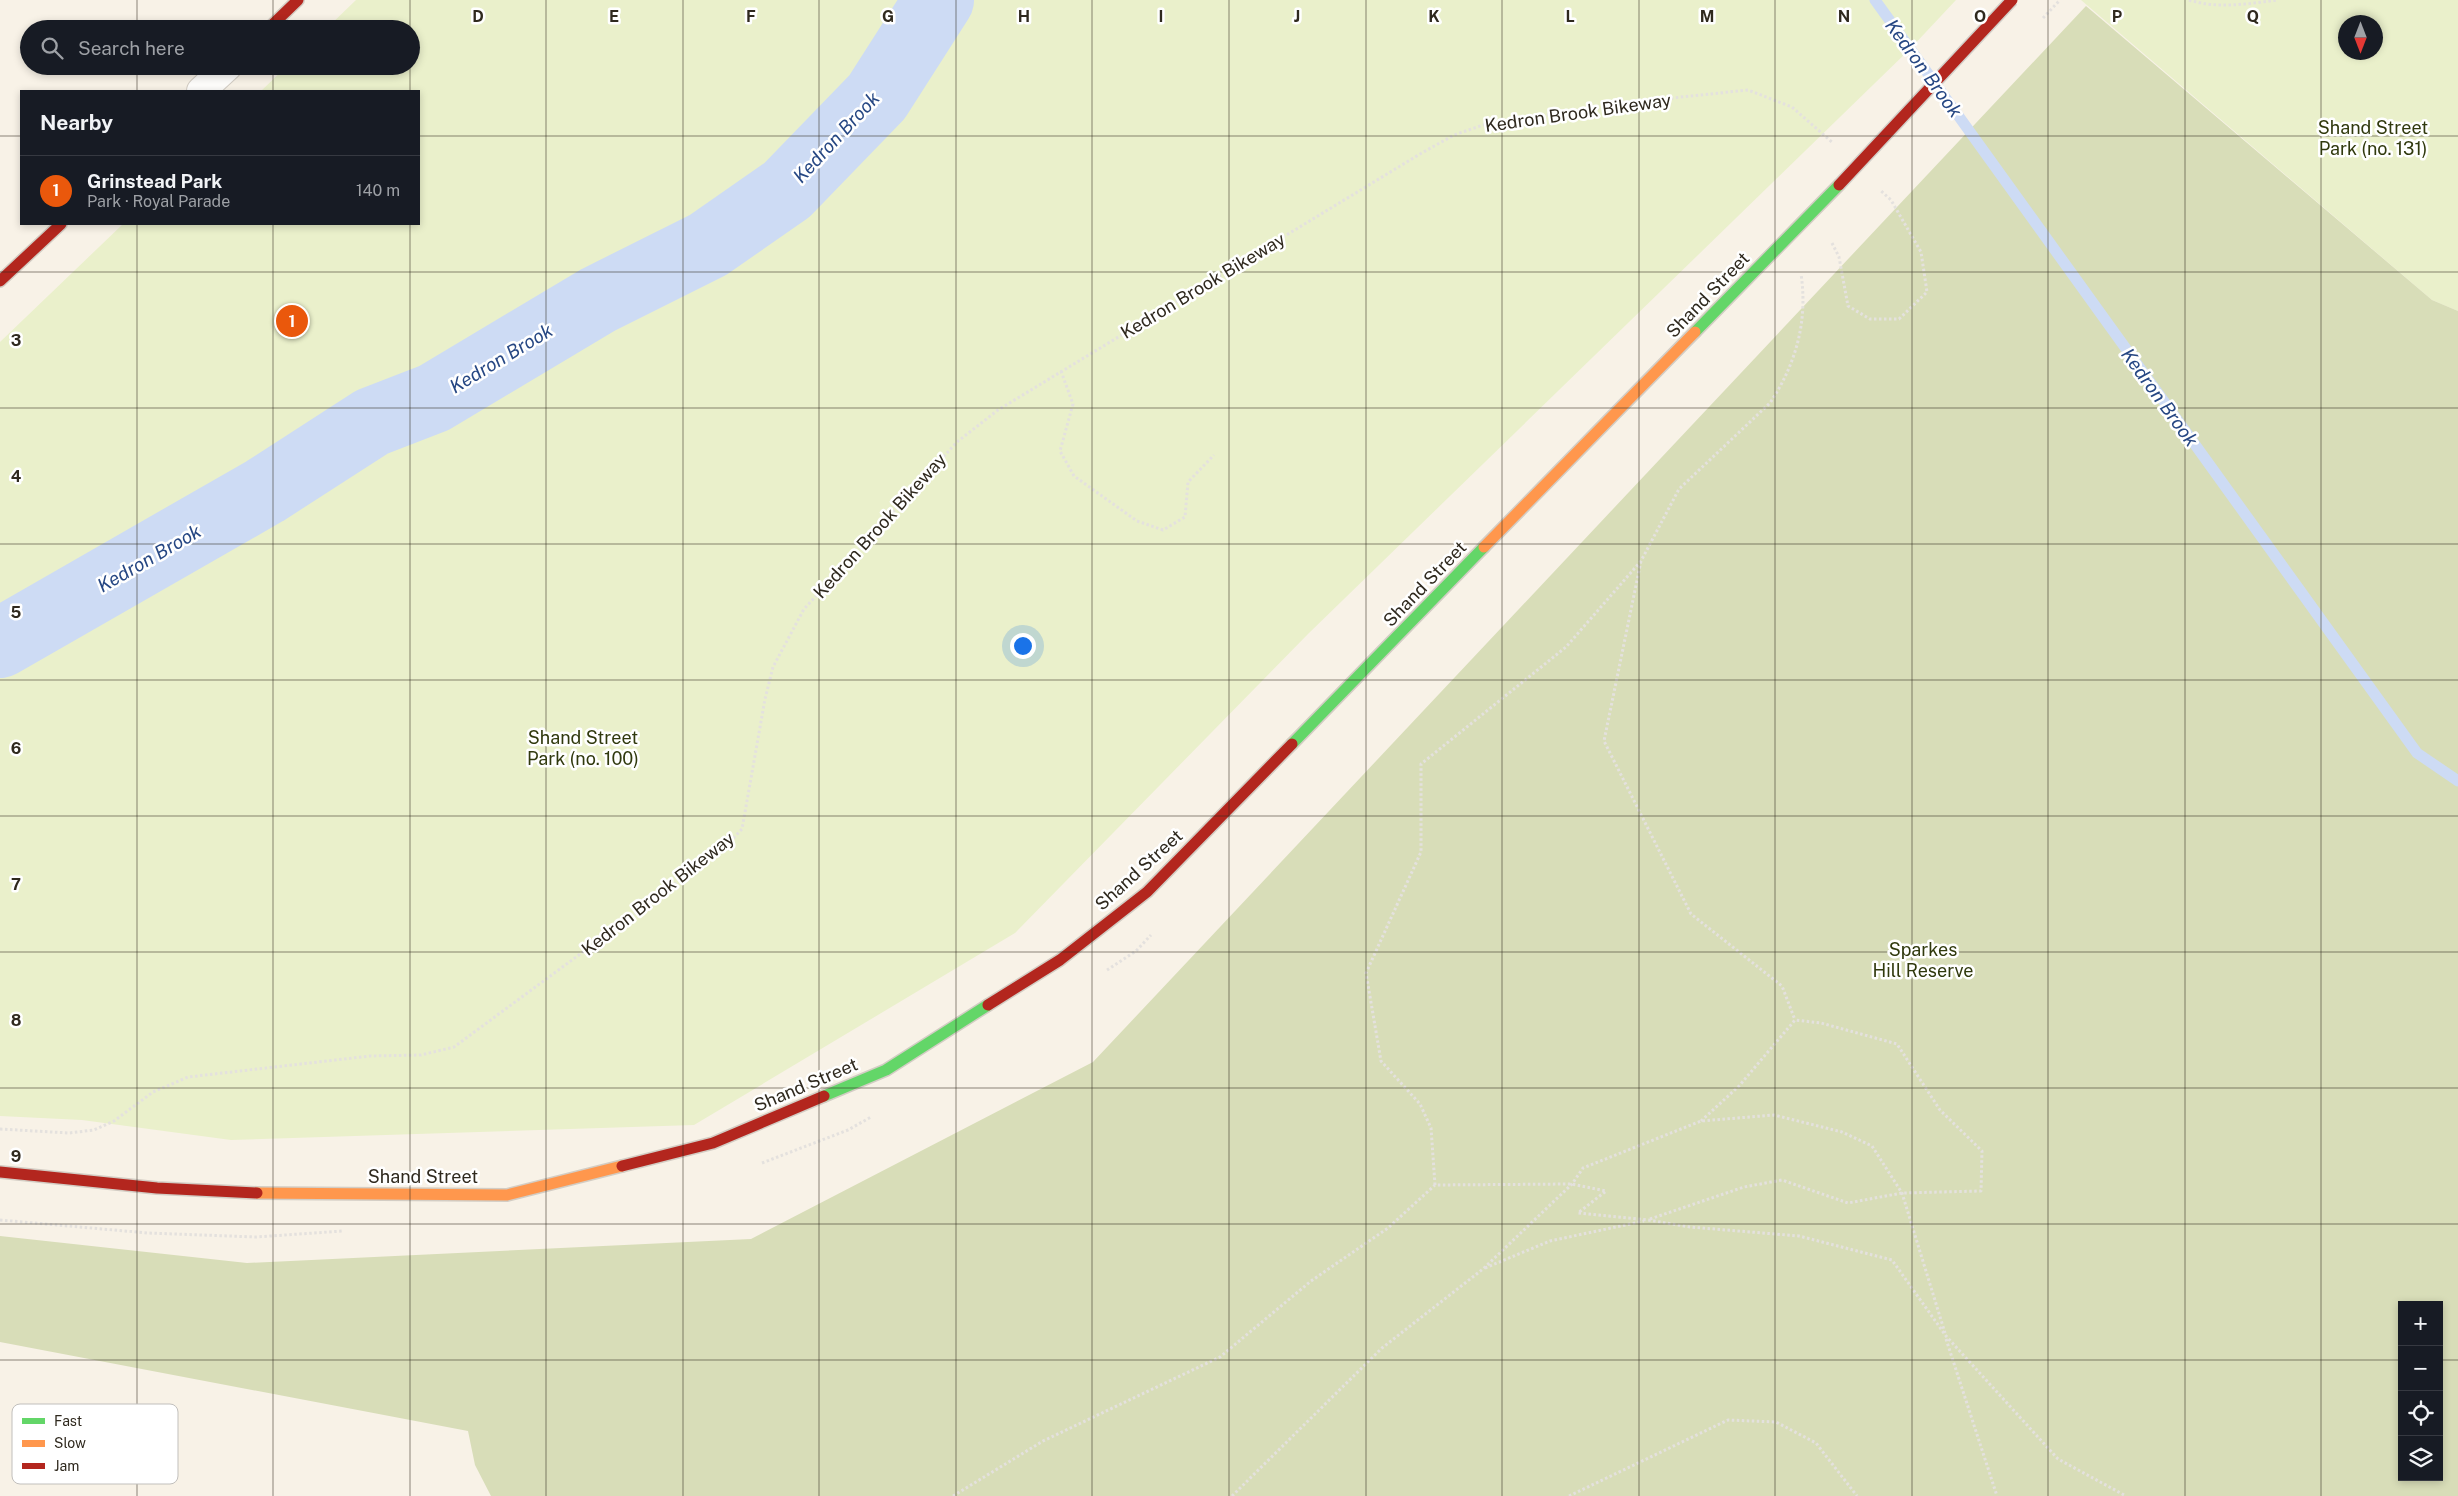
<!DOCTYPE html>
<html lang="en">
<head>
<meta charset="utf-8">
<style>
	:root { --surface:#171b24; --page:#20242c; --text:#f1f3f6; --muted:#9ea1a6; --line:#363941; --accent:#ea580c }
	body { margin:0; font-family:"Public Sans",sans-serif; background:var(--page); color:var(--text) }
	.controls { position:absolute; right:15px; bottom:15px; display:grid; overflow:hidden; border-radius:0px; box-shadow:0 2px 8px #0003 }
	.controls button { width:45px; height:45px; display:grid; place-items:center; padding:0; border:0; border-bottom:1px solid var(--line); background:var(--surface); color:var(--text); font:25px sans-serif }
	.compass { position:absolute; left:2338px; top:15px; width:45px; height:45px; border-radius:50%; background:var(--surface); box-shadow:0 2px 8px #0003; rotate:180deg }
	.you { position:absolute; left:1022px; top:645px; width:18px; height:18px; margin:-12px; border:4px solid #fff; border-radius:50%; background:#1a73e8; box-shadow:0 0 0 8px #1a73e833 }
	.badge { display:grid; place-items:center; width:32px; height:32px; border-radius:50%; background:var(--accent); color:#fff; font-size:16px; font-weight:700 }
	.pin { position:absolute; translate:-50% -50%; border:2px solid #fff; box-shadow:0 1px 5px #0006 }
	.list { margin:0; padding:0; list-style:none }
	h2 { display:flex; justify-content:space-between; align-items:center; height:65px; margin:0; padding:0 20px; font-size:21px }
	h2 small { font-size:16px; font-weight:400; color:var(--muted) }
	.list li { display:grid; grid-template-columns:32px 1fr auto; gap:15px; align-items:center; box-sizing:border-box; height:70px; padding:0 20px; border-top:1px solid var(--line) }
	.list b { display:block; font-size:19px; white-space:nowrap }
	.list p { margin:0; font-size:16px; white-space:nowrap; color:var(--muted) }
	.list em { font-size:16px; font-style:normal; color:var(--muted) }
	.icon { flex:none; width:28px; height:28px; fill:none; stroke:currentColor; stroke-width:2; stroke-linecap:round; stroke-linejoin:round }
	.map { position:relative; flex:none; width:2458px; height:1496px; overflow:hidden }
	.search { position:absolute; background:var(--surface); box-shadow:0 2px 8px #0003; left:20px; top:20px; width:400px; height:55px; display:flex; align-items:center; gap:12px; box-sizing:border-box; padding:0 18px; border-radius:28px; color:var(--muted); font-size:19px }
	.panel { position:absolute; background:var(--surface); box-shadow:0 2px 8px #0003; left:20px; top:90px; width:400px; height:135px; border-radius:0px }
	.map>svg:first-child { display:block }
	.green { fill:#eaf0cb; fill-rule:evenodd }
	.forest { fill:#d8ddb8; fill-rule:evenodd }
	.lines { fill:none; stroke-linecap:round; stroke-linejoin:round }
	.stream { stroke:#cddbf4; stroke-width:11 }
	.river { stroke:#cddbf4; stroke-width:70 }
	.street-casing { stroke:#d3cdc4; stroke-width:30 }
	.fast-casing { stroke:#d3cdc4; stroke-width:14 }
	.slow-casing { stroke:#d3cdc4; stroke-width:14 }
	.jam-casing { stroke:#d3cdc4; stroke-width:14 }
	.path { stroke:#e4e1de; stroke-width:3; stroke-dasharray:2.5 2.5; stroke-linecap:butt }
	.street { stroke:#fefdfb; stroke-width:28 }
	.fast { stroke:#63d668; stroke-width:11 }
	.slow { stroke:#ff974d; stroke-width:11 }
	.jam { stroke:#b3261e; stroke-width:11 }
	.jam-bridge-casing { stroke:#d3cfc9; stroke-width:14; stroke-linecap:butt }
	.path-bridge { stroke:#e4e1de; stroke-width:3; stroke-dasharray:2.5 2.5; stroke-linecap:butt }
	.jam-bridge { stroke:#b3261e; stroke-width:11 }
	.grid { fill:none; stroke:#2f291e; stroke-width:1; stroke-opacity:0.55 }
	.labels { text-anchor:middle; stroke-width:5; stroke-linejoin:round; paint-order:stroke }
	.street-label { font-size:18px; fill:#2f291e; stroke:#fff }
	.park-label { font-size:18px; fill:#30390d; stroke:#fff }
	.water-label { font-size:19px; font-style:italic; fill:#264783; stroke:#fff }
	.key { fill:#fff; stroke:#c1bfbc; stroke-width:1 }
	.key-label { font-size:14px; fill:#2f291e }
	.grid-label { font-size:16px; text-anchor:middle; font-weight:bold; fill:#2f291e; stroke:#fff; stroke-width:5; stroke-linejoin:round; paint-order:stroke }
</style>
</head>
<body>
<div class="map">
<svg width="2458" height="1496" viewBox="0 0 2458 1496">
	<rect width="100%" height="100%" fill="#f8f2e7"/>
	<!-- green -->
	<path class="green" d="M356,0H1956L1910,49L1308,634L1015,933L694,1125L231,1140L82,1120L0,1116V342L123,224H419V91H261L287,66H411V29H326Z
		M2081,0H2458V311L2432,300ZM2346,22H2376V52H2346Z"/>
	<!-- forest -->
	<path class="forest" d="M2086,6L2432,300L2458,311V1496H491L475,1465L468,1431L0,1342V1236L247,1263L751,1239L1093,1062ZM2402,1305H2439V1477H2402Z"/>
	<g class="lines">
		<!-- stream -->
		<path class="stream" d="M1875,0L2417,753L2458,781"/>
		<!-- river -->
		<path class="river" d="M0,643L265,491L372,422L434,398L598,300L708,245L787,190L877,97L939,0"/>
		<!-- street casing -->
		<g class="street-casing">
			<path id="street" d="M201,91L228,66"/>
		</g>
		<!-- fast casing -->
		<g class="fast-casing">
			<path id="fast" d="M1695,332L1839,185
				M1292,744L1484,547
				M824,1096L886,1070L988,1005"/>
		</g>
		<!-- slow casing -->
		<g class="slow-casing">
			<path id="slow" d="M1484,547L1695,332
				M257,1193L507,1195L622,1166"/>
		</g>
		<!-- jam casing -->
		<g class="jam-casing">
			<path id="jam" d="M268,29L298,0
				M0,281L61,224
				M988,1005L1060,960L1147,892L1292,744
				M622,1166L713,1143L824,1096
				M0,1172L157,1188L257,1193"/>
		</g>
		<!-- path -->
		<path class="path" d="M2189,0C2217,9 2248,4 2277,0
			M1832,243L1839,257L1848,306L1870,319H1899L1927,292L1921,252L1891,200L1880,190
			M1061,371L1073,404L1060,451L1074,476L1137,521L1163,530L1185,517L1188,482L1214,455
			M1641,561L1604,741L1691,914L1782,986L1795,1020
			M1107,970L1136,951L1151,935
			M1701,1121L1739,1086L1795,1020
			M0,1129L69,1133L94,1130L114,1121L153,1092L188,1077L370,1056L421,1055L454,1047L724,848L742,829L765,699L773,667L804,609L957,442L998,410L1420,154L1454,135L1489,123L1644,101L1748,90L1792,107L1833,143
			M762,1163L848,1130L871,1117
			M1435,1185L1431,1128L1420,1104L1381,1061L1366,973L1421,852V764L1566,647L1641,561L1679,489L1770,403C1796,364 1808,321 1801,274
			M1650,1219L1744,1187L1782,1180L1848,1203L1902,1193L1981,1191L1982,1151L1940,1110L1897,1044L1821,1023L1795,1020
			M0,1220L148,1233L256,1237L343,1231
			M1485,1268L1550,1241L1644,1221
			M1946,1339L1997,1496
			M953,1496L1043,1441L1220,1357L1311,1281L1388,1228L1435,1185L1572,1184L1606,1191L1578,1213L1648,1220L1690,1227L1799,1236L1892,1260L1946,1336L2058,1459L2126,1496
			M1232,1496L1382,1348L1483,1269L1572,1184L1583,1168L1701,1121L1774,1115L1842,1132L1872,1146L1902,1193L1945,1333
			M1569,1496L1728,1420L1776,1422L1816,1443L1857,1496"/>
		<!-- street -->
		<use href="#street" class="street"/>
		<!-- fast -->
		<use href="#fast" class="fast"/>
		<!-- slow -->
		<use href="#slow" class="slow"/>
		<!-- jam -->
		<use href="#jam" class="jam"/>
		<!-- jam-bridge casing -->
		<g class="jam-bridge-casing">
			<path id="jam-bridge" d="M1839,185L2012,0"/>
		</g>
		<!-- path-bridge -->
		<path class="path-bridge" d="M2043,18L2060,0"/>
		<!-- jam-bridge -->
		<use href="#jam-bridge" class="jam-bridge"/>
	</g>
	<!-- grid -->
	<path class="grid" d="M137,0V29M273,0V29M410,0V29M546,0V1496M683,0V1496M819,0V1496M956,0V1496M1092,0V1496M1229,0V1496M1366,0V1496M1502,0V1496M1639,0V1496M1775,0V1496M1912,0V1496M2048,0V1496M2185,0V1496M2321,0V1496M137,66V91M273,66V91M410,66V91M0,136H21M419,136H2458M137,224V1496M273,224V1496M410,224V1496M0,272H2458M0,408H2458M0,544H2458M0,680H2458M0,816H2458M0,952H2458M0,1088H2458M0,1224H2458M0,1360H2402M2439,1360H2458"/>
	<g class="labels">
		<!-- street labels -->
		<g class="street-label">
			<text transform="translate(1578 113) rotate(-8)" y="6">Kedron Brook Bikeway</text>
			<text transform="translate(1203 286) rotate(-31)" y="6">Kedron Brook Bikeway</text>
			<text transform="translate(1708 295) rotate(-46)" y="6">Shand Street</text>
			<text transform="translate(880 526) rotate(-48)" y="6">Kedron Brook Bikeway</text>
			<text transform="translate(1425 584) rotate(-46)" y="6">Shand Street</text>
			<text transform="translate(1139 870) rotate(-42)" y="6">Shand Street</text>
			<text transform="translate(658 894) rotate(-38)" y="6">Kedron Brook Bikeway</text>
			<text transform="translate(806 1085) rotate(-23)" y="6">Shand Street</text>
			<text x="423" y="1183">Shand Street</text>
		</g>
		<!-- park labels -->
		<g class="park-label">
			<text x="2373" y="134">Shand Street<tspan x="2373" dy="21">Park (no. 131)</tspan></text>
			<text x="583" y="744">Shand Street<tspan x="583" dy="21">Park (no. 100)</tspan></text>
			<text x="1923" y="956">Sparkes<tspan x="1923" dy="21">Hill Reserve</tspan></text>
		</g>
		<!-- water labels -->
		<g class="water-label">
			<text transform="translate(1924 68) rotate(54)" y="7">Kedron Brook</text>
			<text transform="translate(836 137) rotate(-47)" y="7">Kedron Brook</text>
			<text transform="translate(501 358) rotate(-31)" y="7">Kedron Brook</text>
			<text transform="translate(2160 397) rotate(54)" y="7">Kedron Brook</text>
			<text transform="translate(149 558) rotate(-30)" y="7">Kedron Brook</text>
		</g>
	</g>
	<!-- legend -->
	<rect x="12" y="1404" width="166" height="80" rx="8" class="key"/>
	<rect x="22" y="1418" width="23" height="6" fill="#63d668"/>
	<rect x="22" y="1440" width="23" height="7" fill="#ff974d"/>
	<rect x="22" y="1463" width="23" height="6" fill="#b3261e"/>
	<g class="key-label">
		<text x="54" y="1426">Fast</text>
		<text x="54" y="1448">Slow</text>
		<text x="54" y="1471">Jam</text>
	</g>
	<g class="grid-label">
		<text x="478" y="22">D</text>
		<text x="614" y="22">E</text>
		<text x="751" y="22">F</text>
		<text x="888" y="22">G</text>
		<text x="1024" y="22">H</text>
		<text x="1161" y="22">I</text>
		<text x="1297" y="22">J</text>
		<text x="1434" y="22">K</text>
		<text x="1570" y="22">L</text>
		<text x="1707" y="22">M</text>
		<text x="1844" y="22">N</text>
		<text x="1980" y="22">O</text>
		<text x="2117" y="22">P</text>
		<text x="2253" y="22">Q</text>
		<text x="16" y="346">3</text>
		<text x="16" y="482">4</text>
		<text x="16" y="618">5</text>
		<text x="16" y="754">6</text>
		<text x="16" y="890">7</text>
		<text x="16" y="1026">8</text>
		<text x="16" y="1162">9</text>
	</g>
</svg>
<div class="controls">
<button>+</button>
<button>−</button>
<button><svg class="icon" aria-label="locate" viewBox="0 0 24 24"><circle cx="12" cy="12" r="6"/><path d="M12 2v4M12 18v4M2 12h4M18 12h4"/></svg></button>
<button><svg class="icon" aria-label="layers" viewBox="0 0 24 24"><path d="M12 4l9 5-9 5-9-5zM3 14l9 5 9-5"/></svg></button>
</div>
<svg class="compass" viewBox="-18 -18 36 36"><path d="M0-13l5 13h-10z" fill="#e53935"/><path d="M0 13l5-13h-10z" fill="#9ea1a6"/></svg>
<div class="you"></div>
<div class="pin badge" style="left:292px;top:321px">1</div>
<div class="search"><svg class="icon" aria-label="search" viewBox="0 0 24 24"><circle cx="10" cy="10" r="6"/><path d="M15 15l6 6"/></svg>Search here</div>
<section class="panel">
<h2>Nearby<small></small></h2>
<ul class="list">
<li><span class="badge">1</span><div><b>Grinstead Park</b><p>Park · Royal Parade</p></div><em>140 m</em></li>
</ul>
</section>
</div>
</body>
</html>
